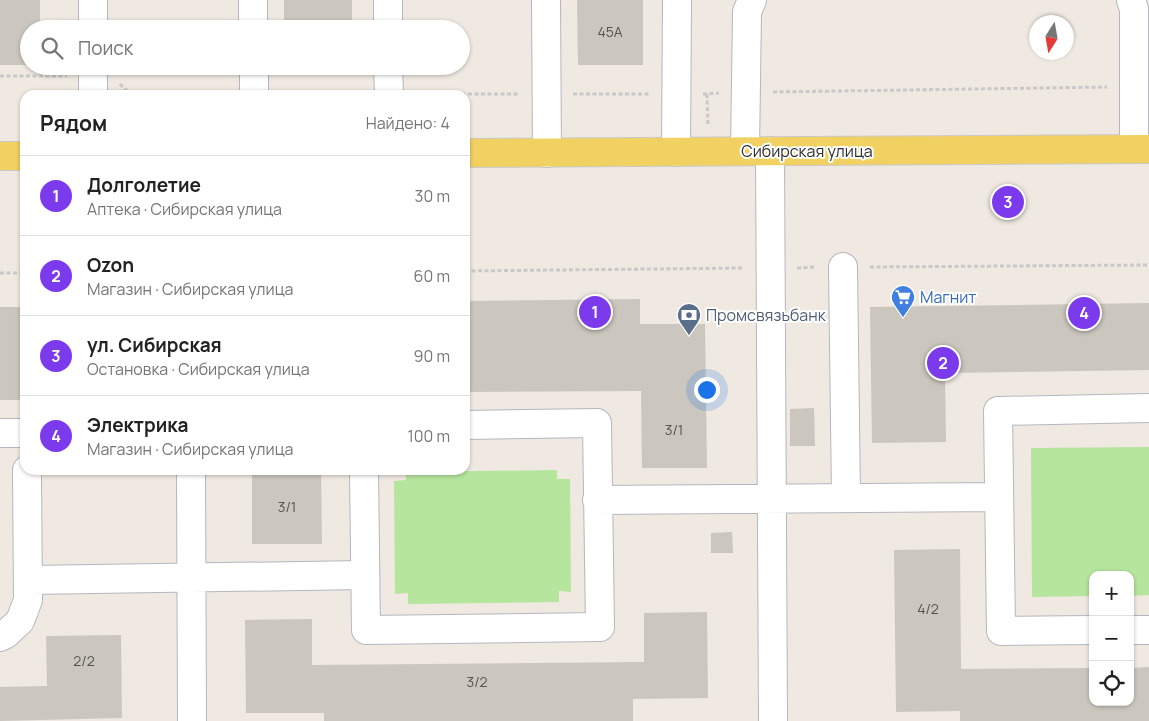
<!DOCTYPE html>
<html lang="ru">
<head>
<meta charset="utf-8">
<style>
	:root { --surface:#fff; --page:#f6f6f6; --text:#222; --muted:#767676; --line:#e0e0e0; --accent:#7c3aed }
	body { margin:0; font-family:Manrope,sans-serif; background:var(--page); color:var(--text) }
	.controls { position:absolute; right:15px; bottom:15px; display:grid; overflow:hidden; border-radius:10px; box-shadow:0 1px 4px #0004 }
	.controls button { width:45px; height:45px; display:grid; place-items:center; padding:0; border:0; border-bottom:1px solid var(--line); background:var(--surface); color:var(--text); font:25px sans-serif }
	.compass { position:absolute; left:1029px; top:15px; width:45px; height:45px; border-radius:50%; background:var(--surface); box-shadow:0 1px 4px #0004; rotate:191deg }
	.you { position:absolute; left:706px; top:389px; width:18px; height:18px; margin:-12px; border:4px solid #fff; border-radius:50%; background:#1a73e8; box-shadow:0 0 0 8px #1a73e833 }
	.badge { display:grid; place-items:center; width:32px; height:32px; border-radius:50%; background:var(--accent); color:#fff; font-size:16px; font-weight:700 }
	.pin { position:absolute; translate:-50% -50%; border:2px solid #fff; box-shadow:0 1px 5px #0006 }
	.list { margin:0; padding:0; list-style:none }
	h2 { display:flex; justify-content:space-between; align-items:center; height:65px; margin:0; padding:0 20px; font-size:21px }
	h2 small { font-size:16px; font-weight:400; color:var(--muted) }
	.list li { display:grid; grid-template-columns:32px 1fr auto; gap:15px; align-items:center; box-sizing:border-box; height:80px; padding:0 20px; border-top:1px solid var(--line) }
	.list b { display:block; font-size:19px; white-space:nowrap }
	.list p { margin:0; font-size:16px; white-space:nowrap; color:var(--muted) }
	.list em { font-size:16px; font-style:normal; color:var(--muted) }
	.icon { flex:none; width:28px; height:28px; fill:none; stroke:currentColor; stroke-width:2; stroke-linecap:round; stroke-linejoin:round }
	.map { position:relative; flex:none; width:1149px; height:721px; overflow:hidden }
	.search { position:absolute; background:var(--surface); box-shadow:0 1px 4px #0004; left:20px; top:20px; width:450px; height:55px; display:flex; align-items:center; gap:12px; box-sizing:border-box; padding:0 18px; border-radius:28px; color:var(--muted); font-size:19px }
	.panel { position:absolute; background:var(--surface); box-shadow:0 1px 4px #0004; left:20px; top:90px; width:450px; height:385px; border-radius:15px }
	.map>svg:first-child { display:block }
	.green { fill:#b6e59e }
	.building { fill:#cbc7bf }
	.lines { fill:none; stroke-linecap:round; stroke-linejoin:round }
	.minor-casing { stroke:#b4b7c1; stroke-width:30 }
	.major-casing { stroke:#c9c9c9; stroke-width:30 }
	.path { stroke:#c9c9c9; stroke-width:3; stroke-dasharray:4 2.5; stroke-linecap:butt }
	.minor { stroke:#fff; stroke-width:28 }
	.major { stroke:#f2d163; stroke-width:28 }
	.labels { text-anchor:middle; stroke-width:4; stroke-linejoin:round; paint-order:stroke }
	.number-label { font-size:14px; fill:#555452 }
	.street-label { font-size:16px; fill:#2e2e2e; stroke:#fff }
	.shop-label { font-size:16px; fill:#366cbe; stroke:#fff; text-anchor:start }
	.service-label { font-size:16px; fill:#4e5e75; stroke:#fff; text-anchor:start }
</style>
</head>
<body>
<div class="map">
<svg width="1149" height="721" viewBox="0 0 1149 721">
	<rect width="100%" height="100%" fill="#efe9e1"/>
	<!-- green -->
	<path class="green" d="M1149,447V595L1130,596V575H1093V596L1032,597L1031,448Z
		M557,470V479H570L571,592L559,591V602L408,604V593L395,594L394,481L406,480V472Z"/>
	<!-- building -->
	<path class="building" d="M0,0H40V29H29V65H0Z
		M284,0H352V29H284Z
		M577,0H643V65H578Z
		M640,299V324H705L707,468H642L641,391L465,392V301Z
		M1149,303V370L945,373L946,442L872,443L870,307Z
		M0,307H25V400H0Z
		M814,408L815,446H790V409Z
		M252,470H321L322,544H252Z
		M732,532L733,553H711V533Z
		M960,549L961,669L1093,668V702H1130V668L1149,667V721H960V711L896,712L894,550Z
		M707,612L708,698L633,699V721H324V713H246L245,620L312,619V665L644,662V613Z
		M121,635L122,718L0,721V687L47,686L46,636Z"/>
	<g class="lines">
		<!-- minor casing -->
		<g class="minor-casing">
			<path id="minor" d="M93,0V29
				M253,0V29
				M388,0V29
				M546,0L547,153
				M1131,0L1134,9V149
				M254,66V95
				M388,66L389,95
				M93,95V66
				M745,151L747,12L752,0
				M770,151L773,721
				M676,152L677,0
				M843,267L846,497
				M0,433H25
				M191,470L192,721
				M364,470L366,630L600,627L597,423L465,425
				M597,500L998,497
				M29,580L365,575
				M1093,630L1001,631L998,411L1149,408
				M1130,630H1149
				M0,637L6,634L20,621L28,600L27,470"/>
		</g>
		<!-- major casing -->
		<g class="major-casing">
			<path id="major" d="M465,153L1149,149
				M0,156H25"/>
		</g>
		<!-- path -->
		<path class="path" d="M0,76H67
			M120,84L131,95L227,94
			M773,92L1107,87
			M281,94H362
			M416,94H519
			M573,94H649
			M703,94L719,93
			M707,94L708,126
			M870,267L1149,265
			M797,268L816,267
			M465,271L743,268
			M0,273H25"/>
		<!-- minor -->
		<use href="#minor" class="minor"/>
		<!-- major -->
		<use href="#major" class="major"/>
	</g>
	<!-- icons -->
	<defs>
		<g id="supermarket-pin" transform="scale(1.25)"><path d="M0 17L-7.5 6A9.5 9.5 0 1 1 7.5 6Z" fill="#3f7fe0" stroke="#fff"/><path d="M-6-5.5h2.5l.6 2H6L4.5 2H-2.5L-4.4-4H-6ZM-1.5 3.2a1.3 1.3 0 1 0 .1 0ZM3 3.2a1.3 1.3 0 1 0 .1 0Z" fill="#fff"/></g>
		<g id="bank-pin" transform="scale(1.25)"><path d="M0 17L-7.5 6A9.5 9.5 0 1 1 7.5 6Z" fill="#5c6f8a" stroke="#fff"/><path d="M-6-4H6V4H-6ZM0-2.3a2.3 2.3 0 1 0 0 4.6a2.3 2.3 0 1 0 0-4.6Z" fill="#fff"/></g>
	</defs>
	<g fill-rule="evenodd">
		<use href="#supermarket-pin" x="903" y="297"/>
		<use href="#bank-pin" x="689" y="315"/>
	</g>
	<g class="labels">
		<!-- number labels -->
		<g class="number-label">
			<text x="610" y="37">45А</text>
			<text x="674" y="435">3/1</text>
			<text x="287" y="512">3/1</text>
			<text x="928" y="614">4/2</text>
			<text x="84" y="666">2/2</text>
			<text x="477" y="687">3/2</text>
		</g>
		<!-- street labels -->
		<g class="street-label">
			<text x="807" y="157">Сибирская улица</text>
		</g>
		<!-- shop labels -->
		<g class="shop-label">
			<text x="920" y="303">Магнит</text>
		</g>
		<!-- service labels -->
		<g class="service-label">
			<text x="706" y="321">Промсвязьбанк</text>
		</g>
	</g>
</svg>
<div class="controls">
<button>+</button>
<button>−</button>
<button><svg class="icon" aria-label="locate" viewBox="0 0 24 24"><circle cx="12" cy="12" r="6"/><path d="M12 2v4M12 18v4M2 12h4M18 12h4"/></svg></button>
</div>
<svg class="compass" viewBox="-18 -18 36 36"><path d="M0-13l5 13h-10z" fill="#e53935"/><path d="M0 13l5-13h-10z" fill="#767676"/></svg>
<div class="you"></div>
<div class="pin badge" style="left:595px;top:312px">1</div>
<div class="pin badge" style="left:943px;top:363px">2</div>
<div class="pin badge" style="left:1008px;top:202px">3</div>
<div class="pin badge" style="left:1084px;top:313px">4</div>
<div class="search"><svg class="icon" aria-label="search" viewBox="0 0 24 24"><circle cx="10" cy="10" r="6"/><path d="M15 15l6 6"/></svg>Поиск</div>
<section class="panel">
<h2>Рядом<small>Найдено: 4</small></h2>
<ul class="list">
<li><span class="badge">1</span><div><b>Долголетие</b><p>Аптека · Сибирская улица</p></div><em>30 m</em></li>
<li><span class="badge">2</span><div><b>Ozon</b><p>Магазин · Сибирская улица</p></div><em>60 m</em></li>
<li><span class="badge">3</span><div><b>ул. Сибирская</b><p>Остановка · Сибирская улица</p></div><em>90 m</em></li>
<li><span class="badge">4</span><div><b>Электрика</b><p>Магазин · Сибирская улица</p></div><em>100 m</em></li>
</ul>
</section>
</div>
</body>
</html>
